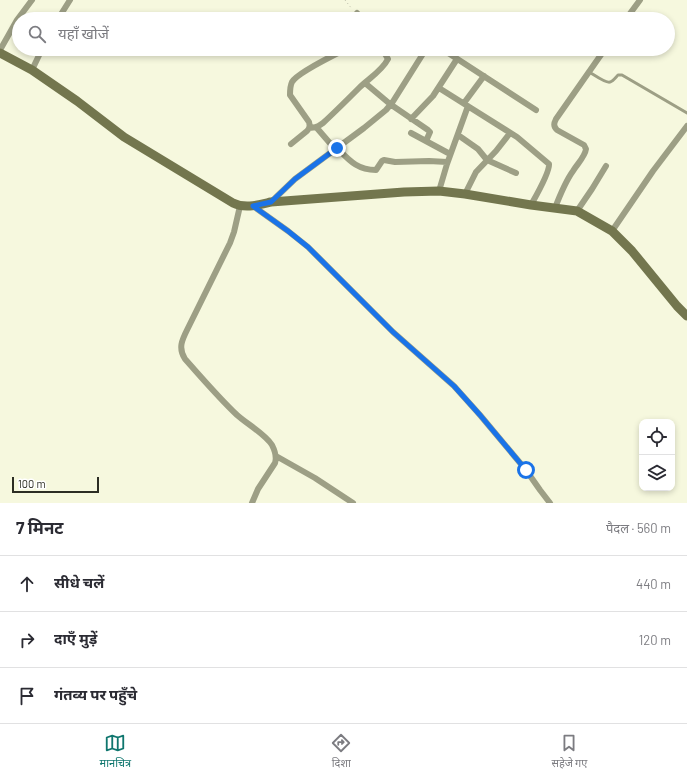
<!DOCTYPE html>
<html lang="hi">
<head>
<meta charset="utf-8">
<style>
	:root { --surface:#fff; --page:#f2f2f3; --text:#2b2b33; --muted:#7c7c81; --line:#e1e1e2; --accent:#0f766e }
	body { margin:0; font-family:Barlow,"Noto Sans Devanagari",sans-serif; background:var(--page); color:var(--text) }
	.controls { position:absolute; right:12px; bottom:12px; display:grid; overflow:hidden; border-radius:8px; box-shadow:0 2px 6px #0003 }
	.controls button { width:36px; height:36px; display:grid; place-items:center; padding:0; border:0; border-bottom:1px solid var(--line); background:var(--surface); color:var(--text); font:20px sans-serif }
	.scale { position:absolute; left:12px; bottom:10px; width:87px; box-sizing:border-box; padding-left:4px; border:2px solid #2c2d23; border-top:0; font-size:11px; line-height:14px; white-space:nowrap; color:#2c2d23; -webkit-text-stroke:3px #fff; paint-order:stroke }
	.stop { position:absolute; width:12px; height:12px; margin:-9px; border:3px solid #1a73e8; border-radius:50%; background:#fff }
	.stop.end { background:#1a73e8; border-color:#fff; box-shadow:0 1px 4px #0008 }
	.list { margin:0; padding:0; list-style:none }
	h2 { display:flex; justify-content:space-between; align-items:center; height:52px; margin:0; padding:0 16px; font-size:17px }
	h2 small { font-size:13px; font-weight:400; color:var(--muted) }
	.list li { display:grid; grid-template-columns:26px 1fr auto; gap:12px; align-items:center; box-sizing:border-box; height:56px; padding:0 16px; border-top:1px solid var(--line) }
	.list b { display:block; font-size:15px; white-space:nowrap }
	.list em { font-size:13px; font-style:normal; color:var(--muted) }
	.icon { flex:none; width:22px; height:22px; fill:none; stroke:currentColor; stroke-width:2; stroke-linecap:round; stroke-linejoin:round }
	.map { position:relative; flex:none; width:687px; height:503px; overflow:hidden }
	.search { position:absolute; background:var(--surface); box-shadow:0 2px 6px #0003; left:12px; right:12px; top:12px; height:44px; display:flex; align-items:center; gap:10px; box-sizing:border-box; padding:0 14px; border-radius:22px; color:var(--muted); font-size:15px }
	.sheet { height:220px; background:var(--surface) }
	nav { display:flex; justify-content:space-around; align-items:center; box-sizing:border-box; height:56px; border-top:1px solid var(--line); background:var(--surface); font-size:11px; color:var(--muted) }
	nav a { display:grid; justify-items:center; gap:2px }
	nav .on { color:var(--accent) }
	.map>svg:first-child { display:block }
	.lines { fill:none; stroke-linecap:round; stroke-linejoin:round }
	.path { stroke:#b7b9a4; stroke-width:1; stroke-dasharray:1 3; stroke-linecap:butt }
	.lane { stroke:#9d9f85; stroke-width:3 }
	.street { stroke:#9d9f85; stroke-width:6 }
	.secondary { stroke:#73764e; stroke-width:9 }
	.route { stroke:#1a73e8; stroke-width:5 }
</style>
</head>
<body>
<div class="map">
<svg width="687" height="503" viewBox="0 0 687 503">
	<rect width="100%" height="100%" fill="#f6f8de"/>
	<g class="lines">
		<!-- path -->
		<path class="path" d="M345,0L352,9"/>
		<!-- lane -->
		<path class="lane" d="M589,72C593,74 606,84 610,82C613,81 616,77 618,75H622L687,113"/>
		<!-- street -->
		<path class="street" d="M357,13L363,19
			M58,19L70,0
			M626,19L640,0
			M442,49L536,110
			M0,50L17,20L32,0
			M32,70L42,49
			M365,83L390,104L428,130L430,132L426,141
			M439,88L517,137L549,164C550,172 536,196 531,205
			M464,103L484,76
			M411,119L433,96L457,59
			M316,127L335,149
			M309,128L317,127L323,123C335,112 347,100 359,88C368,79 382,71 388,59L382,49
			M411,133L450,154
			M458,135L478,149L487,160L516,173
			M291,144L307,131C310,128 310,126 309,122L290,95C290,91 290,86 292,82C297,73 336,54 346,49
			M337,148C349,160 357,170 376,170L382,161L384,160L395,162L429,161L447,162
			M439,191L447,164L468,106
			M465,194L476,172L496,151L510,133
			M271,202L295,179L364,128L386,110L392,103L426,49
			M240,206L234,232L230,243L187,330C182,340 178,348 185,359C202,378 219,398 237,415C247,424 265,434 272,445C275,451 277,457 275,463L258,489L252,503
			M253,206L288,231L308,247L393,332L454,386L480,415L526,470L540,490L550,503
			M555,208C560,195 565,182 573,171C577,164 585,157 586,149L584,145L557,130C553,126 554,123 556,119L605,49
			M577,211L592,189L606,166
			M612,231L653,171L687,126
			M276,456L315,478L353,503"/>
		<!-- secondary -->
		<path class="secondary" d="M0,53L32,70L77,101L124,137L233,203C245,209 258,205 271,202L404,192L439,191L465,194L531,205L577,211L612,231L632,251L677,306L687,316"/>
	</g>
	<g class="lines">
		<!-- route -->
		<path class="route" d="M337,148L295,179L271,202L253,206L288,231L308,247L393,332L454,386L480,415L526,470"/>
	</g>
</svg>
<div class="controls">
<button><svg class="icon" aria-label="locate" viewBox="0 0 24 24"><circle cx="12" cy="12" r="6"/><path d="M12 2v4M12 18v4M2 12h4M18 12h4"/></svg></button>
<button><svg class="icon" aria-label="layers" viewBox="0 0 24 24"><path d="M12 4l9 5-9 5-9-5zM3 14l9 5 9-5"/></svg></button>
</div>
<div class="scale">100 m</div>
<div class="stop" style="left:526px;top:470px"></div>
<div class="stop end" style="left:337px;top:148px"></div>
<div class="search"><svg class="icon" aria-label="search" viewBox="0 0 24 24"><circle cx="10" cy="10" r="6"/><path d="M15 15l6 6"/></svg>यहाँ खोजें</div>
</div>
<section class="sheet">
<h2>7 मिनट<small>पैदल · 560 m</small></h2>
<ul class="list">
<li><svg class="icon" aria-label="ahead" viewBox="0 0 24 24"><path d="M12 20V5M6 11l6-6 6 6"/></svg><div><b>सीधे चलें</b></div><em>440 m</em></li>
<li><svg class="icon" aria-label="right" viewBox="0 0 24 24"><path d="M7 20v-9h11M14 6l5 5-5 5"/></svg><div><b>दाएँ मुड़ें</b></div><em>120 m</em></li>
<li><svg class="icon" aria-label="arrive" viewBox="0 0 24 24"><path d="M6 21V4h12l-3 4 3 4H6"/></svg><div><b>गंतव्य पर पहुँचे</b></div></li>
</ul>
</section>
<nav>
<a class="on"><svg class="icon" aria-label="map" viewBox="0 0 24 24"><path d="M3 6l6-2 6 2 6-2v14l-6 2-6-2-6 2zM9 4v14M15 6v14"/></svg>मानचित्र</a>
<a><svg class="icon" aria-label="directions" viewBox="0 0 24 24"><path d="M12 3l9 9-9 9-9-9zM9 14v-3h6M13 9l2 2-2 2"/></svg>दिशा</a>
<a><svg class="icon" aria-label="saved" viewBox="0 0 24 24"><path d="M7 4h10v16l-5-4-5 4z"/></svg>सहेजे गए</a>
</nav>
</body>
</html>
